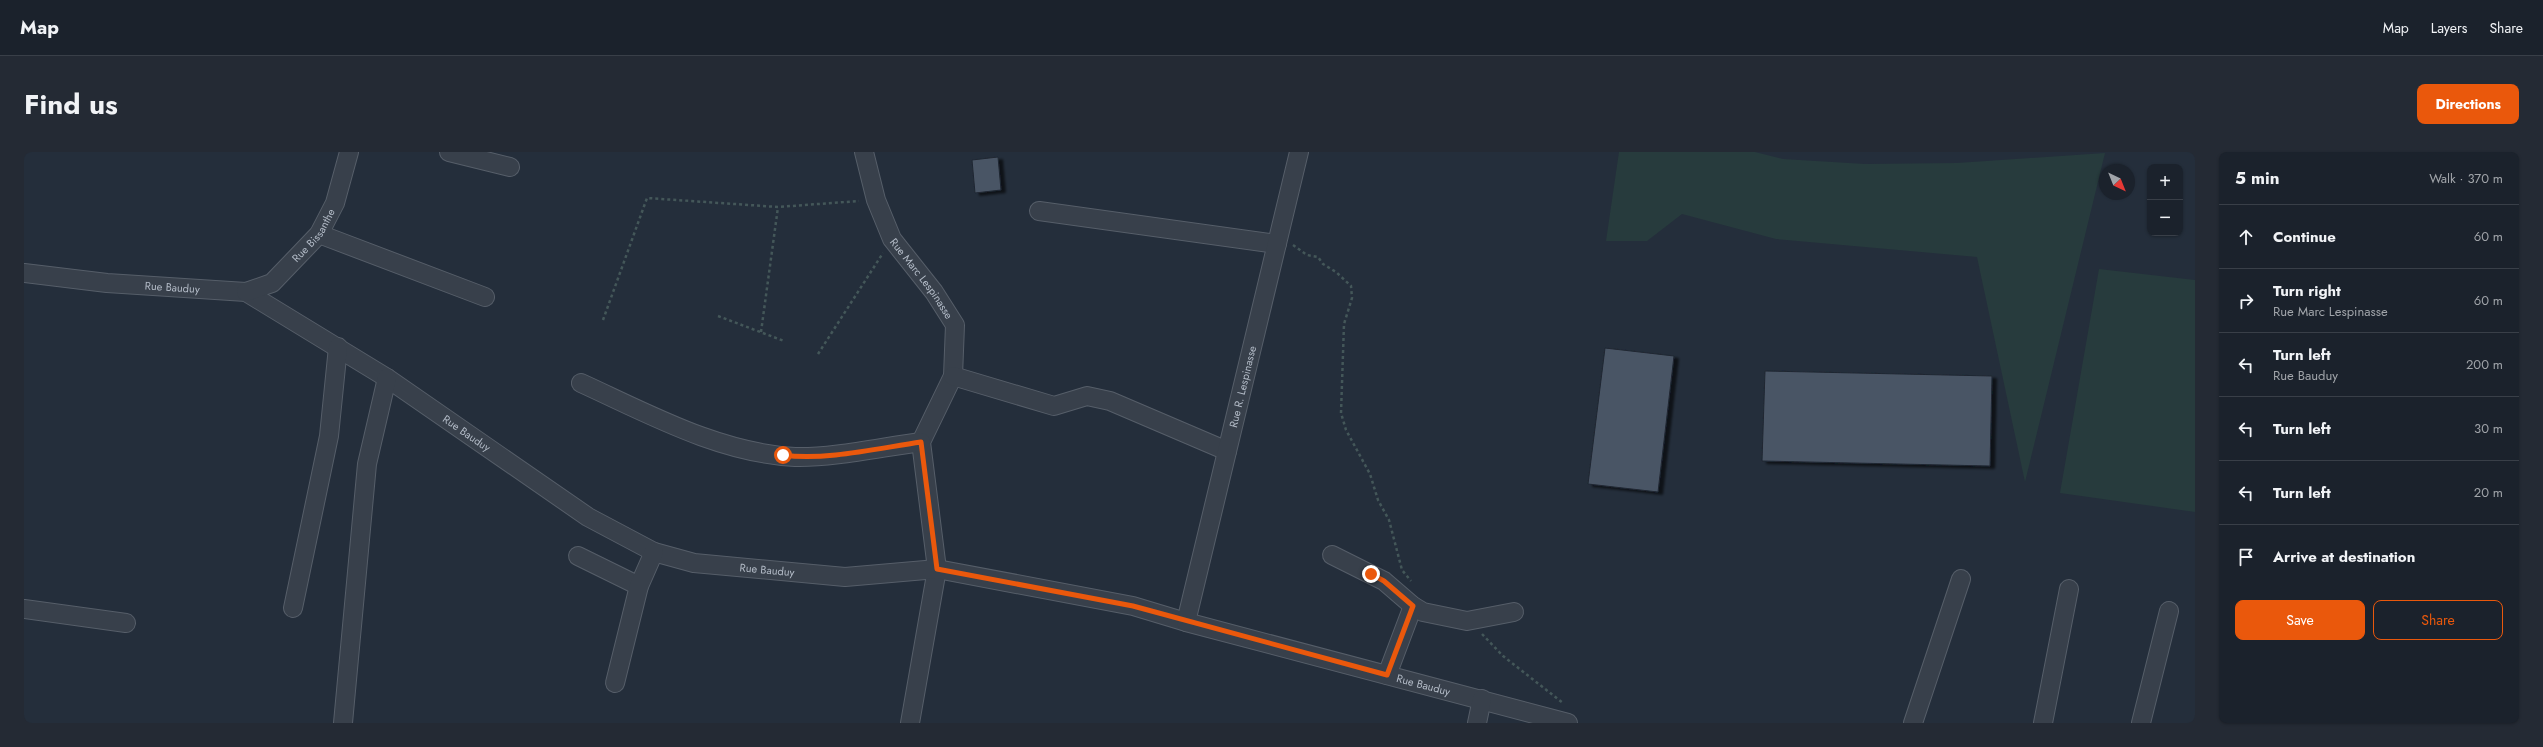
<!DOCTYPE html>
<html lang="en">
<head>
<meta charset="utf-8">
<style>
	:root { --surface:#1b222c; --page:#242a34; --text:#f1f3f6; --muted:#a0a4a9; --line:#393f48; --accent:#ea580c }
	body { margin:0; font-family:Jost,sans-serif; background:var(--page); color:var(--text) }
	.controls { position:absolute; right:12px; top:12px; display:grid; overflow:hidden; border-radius:8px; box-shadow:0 1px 3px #0004 }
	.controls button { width:36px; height:36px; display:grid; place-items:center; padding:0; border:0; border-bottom:1px solid var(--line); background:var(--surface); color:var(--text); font:20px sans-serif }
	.compass { position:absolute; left:2075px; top:12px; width:36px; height:36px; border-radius:50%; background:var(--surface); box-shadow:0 1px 3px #0004; rotate:137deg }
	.stop { position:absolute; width:12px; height:12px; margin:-9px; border:3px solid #ea580c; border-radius:50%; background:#fff }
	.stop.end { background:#ea580c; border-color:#fff; box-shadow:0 1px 4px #0008 }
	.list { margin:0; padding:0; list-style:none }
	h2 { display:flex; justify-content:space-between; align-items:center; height:52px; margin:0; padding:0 16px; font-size:17px }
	h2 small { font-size:13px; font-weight:400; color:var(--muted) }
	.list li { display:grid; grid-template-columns:26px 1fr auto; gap:12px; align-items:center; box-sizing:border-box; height:64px; padding:0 16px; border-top:1px solid var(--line) }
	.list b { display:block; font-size:15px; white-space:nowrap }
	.list p { margin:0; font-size:13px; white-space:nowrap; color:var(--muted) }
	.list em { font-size:13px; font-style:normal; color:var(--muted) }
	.actions { display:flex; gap:8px; padding:12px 16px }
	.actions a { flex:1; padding:9px 0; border:1px solid var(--accent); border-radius:8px; text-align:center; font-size:14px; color:var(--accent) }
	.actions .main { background:var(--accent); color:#fff }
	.icon { flex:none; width:22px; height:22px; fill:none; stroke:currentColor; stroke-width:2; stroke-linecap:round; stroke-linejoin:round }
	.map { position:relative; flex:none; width:2171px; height:571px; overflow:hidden; border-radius:8px }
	header { display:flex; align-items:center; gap:24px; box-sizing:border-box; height:56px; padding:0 20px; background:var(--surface); border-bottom:1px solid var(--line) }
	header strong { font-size:19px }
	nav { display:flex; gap:22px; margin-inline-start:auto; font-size:14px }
	.intro { display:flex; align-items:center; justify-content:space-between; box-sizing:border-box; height:96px; padding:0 24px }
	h1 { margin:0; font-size:28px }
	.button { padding:10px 18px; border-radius:8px; background:var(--accent); color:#fff; font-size:14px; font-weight:700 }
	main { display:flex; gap:24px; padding:0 24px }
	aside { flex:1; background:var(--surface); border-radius:8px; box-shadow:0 1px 3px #0004 }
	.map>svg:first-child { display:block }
	.green { fill:#273b3d }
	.building { fill:#4a5565; stroke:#1f2732; filter:url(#shadow) }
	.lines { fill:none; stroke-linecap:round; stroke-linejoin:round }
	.minor-casing { stroke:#565e69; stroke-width:20 }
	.path { stroke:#445759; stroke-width:2.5; stroke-dasharray:3 3; stroke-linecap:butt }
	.minor { stroke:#38404b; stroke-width:18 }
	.route { stroke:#ea580c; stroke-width:5 }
	.labels { text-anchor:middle; stroke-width:3.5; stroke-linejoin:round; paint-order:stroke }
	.street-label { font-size:11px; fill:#b3bbc7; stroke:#1d2530 }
</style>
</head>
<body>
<header>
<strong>Map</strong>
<nav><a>Map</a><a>Layers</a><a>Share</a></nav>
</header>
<div class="intro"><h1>Find us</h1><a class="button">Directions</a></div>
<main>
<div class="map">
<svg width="2171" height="571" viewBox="0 0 2171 571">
	<defs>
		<filter id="shadow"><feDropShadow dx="4.5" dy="2.5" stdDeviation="1" flood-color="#0009"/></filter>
	</defs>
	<rect width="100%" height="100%" fill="#242e3b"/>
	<!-- green -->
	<path class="green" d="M1595,0H1731L1759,7L1841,12L1933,11L2081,1L2001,330L1953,105L1752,87L1658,62L1623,89H1582Z
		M2075,117L2171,128V360L2036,341Z"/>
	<!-- building -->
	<path class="building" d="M974,5L977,38L951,41L948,8Z
		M1581,196L1650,204L1634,340L1564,332Z
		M1741,219L1968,224L1966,314L1738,309Z"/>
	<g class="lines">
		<!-- minor casing -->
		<g class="minor-casing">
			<g id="minor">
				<path d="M425,0L486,15"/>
				<path id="s1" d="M840,0L852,48L868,87L910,140L931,173L929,224L897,290L913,417L886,571"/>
				<path d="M1015,59L1253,92"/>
				<path d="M295,82L461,145"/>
				<path id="s2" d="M0,121L83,131L222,140L363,226L564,365L630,400L670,411L821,425L913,417L1109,454L1162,470L1544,571"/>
				<path id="s3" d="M222,140L248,131L295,82L311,51L325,0"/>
				<path d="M929,224L1030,254L1063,244L1086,249L1203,299"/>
				<path d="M557,231C625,262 695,301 771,305C809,306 858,295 897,290"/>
				<path d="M1308,403L1360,429L1389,454L1399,460L1443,469L1490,460"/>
				<path d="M554,404L615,434"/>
				<path d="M269,456L305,284L314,195"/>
				<path d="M0,457L102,471"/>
				<path id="s4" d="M1162,470L1275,0"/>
				<path d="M1363,523L1389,454"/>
				<path d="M591,531L615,434L630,400"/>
				<path d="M319,571L343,312L363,226"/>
				<path d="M1453,571L1458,547"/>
				<path d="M1889,571L1937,427"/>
				<path d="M2019,571L2045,437"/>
				<path d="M2117,571L2145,459"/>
			</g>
		</g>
		<!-- path -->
		<path class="path" d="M1269,93L1283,103L1294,105L1299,112L1312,120L1327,134L1328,146L1320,172L1317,261L1322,278L1346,322L1354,348L1365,368L1378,418L1387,429
			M694,164L760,189
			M579,168L623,46L754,55L835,49
			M737,180L754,55
			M794,202L859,101
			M1458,482L1479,504L1539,551"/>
		<!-- minor -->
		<use href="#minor" class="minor"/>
	</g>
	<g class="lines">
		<!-- route -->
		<path class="route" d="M759,303C801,309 855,296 897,290L913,417L1109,454L1363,523L1389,454L1360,429L1347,422"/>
	</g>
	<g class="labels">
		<!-- street labels -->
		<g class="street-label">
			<text dy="4" stroke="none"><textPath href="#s3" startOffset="91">Rue Bissanthe</textPath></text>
			<text dy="4" stroke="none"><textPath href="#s1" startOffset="141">Rue Marc Lespinasse</textPath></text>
			<text dy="4" stroke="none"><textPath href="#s2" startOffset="149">Rue Bauduy</textPath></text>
			<text dy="4" stroke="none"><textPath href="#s4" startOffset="242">Rue R. Lespinasse</textPath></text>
			<text dy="4" stroke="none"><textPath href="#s2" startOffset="485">Rue Bauduy</textPath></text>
			<text dy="4" stroke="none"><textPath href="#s2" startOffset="822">Rue Bauduy</textPath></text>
			<text dy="4" stroke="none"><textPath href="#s2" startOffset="1493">Rue Bauduy</textPath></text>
		</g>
	</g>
</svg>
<div class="controls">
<button>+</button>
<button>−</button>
</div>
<svg class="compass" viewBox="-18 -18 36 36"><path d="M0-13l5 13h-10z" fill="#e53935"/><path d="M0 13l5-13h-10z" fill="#a0a4a9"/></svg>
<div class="stop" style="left:759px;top:303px"></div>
<div class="stop end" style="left:1347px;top:422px"></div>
</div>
<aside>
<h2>5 min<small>Walk · 370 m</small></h2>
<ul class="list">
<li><svg class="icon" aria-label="ahead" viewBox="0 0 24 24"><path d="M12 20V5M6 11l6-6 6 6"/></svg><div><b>Continue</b></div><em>60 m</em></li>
<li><svg class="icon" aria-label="right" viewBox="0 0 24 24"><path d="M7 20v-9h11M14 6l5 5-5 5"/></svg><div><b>Turn right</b><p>Rue Marc Lespinasse</p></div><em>60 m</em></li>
<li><svg class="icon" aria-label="left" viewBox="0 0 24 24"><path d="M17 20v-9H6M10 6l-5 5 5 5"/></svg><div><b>Turn left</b><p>Rue Bauduy</p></div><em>200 m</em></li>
<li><svg class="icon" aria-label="left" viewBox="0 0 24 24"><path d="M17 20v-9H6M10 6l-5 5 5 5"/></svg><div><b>Turn left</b></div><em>30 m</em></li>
<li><svg class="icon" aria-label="left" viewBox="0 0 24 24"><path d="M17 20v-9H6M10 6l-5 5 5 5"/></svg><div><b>Turn left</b></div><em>20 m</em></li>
<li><svg class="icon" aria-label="arrive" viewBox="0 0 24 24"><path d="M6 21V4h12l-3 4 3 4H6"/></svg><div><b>Arrive at destination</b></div></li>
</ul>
<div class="actions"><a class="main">Save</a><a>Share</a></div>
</aside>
</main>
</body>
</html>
